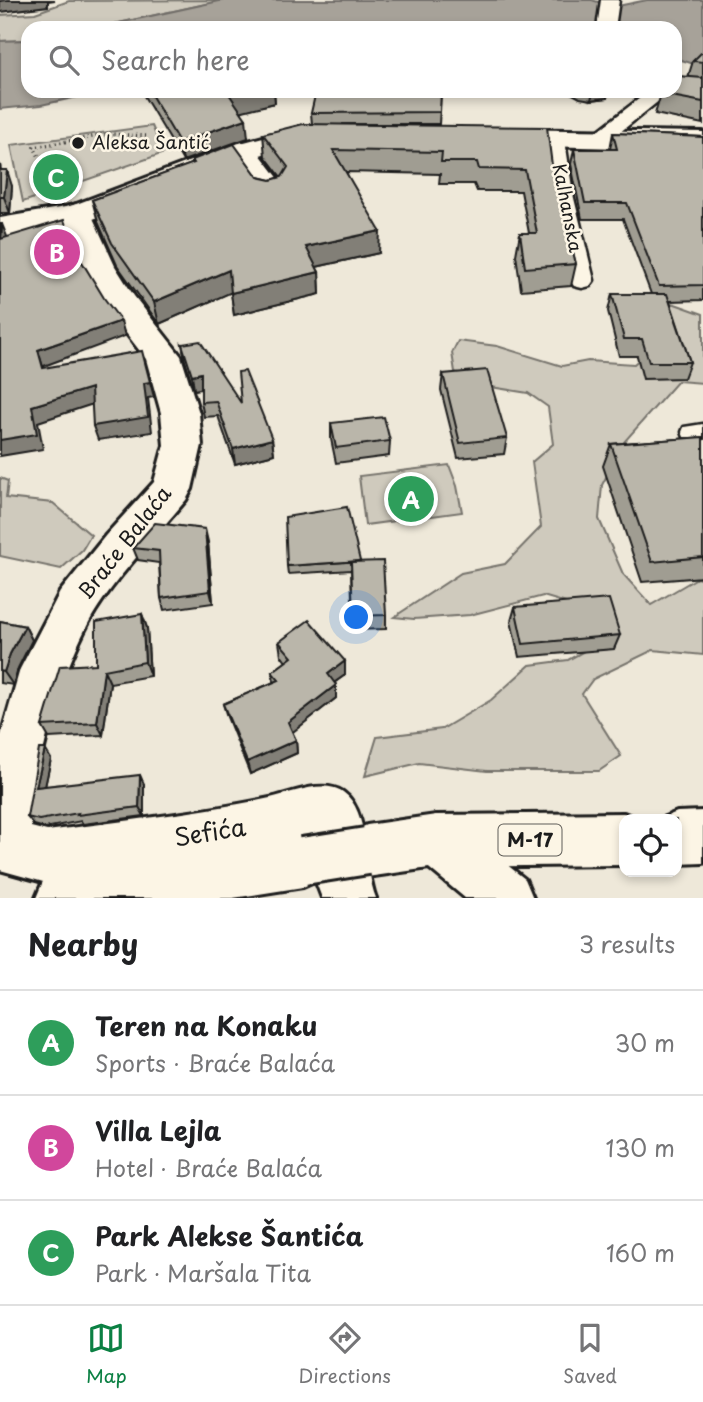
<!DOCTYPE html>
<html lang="en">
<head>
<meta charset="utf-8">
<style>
	:root { --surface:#fff; --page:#f2f2f2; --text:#202124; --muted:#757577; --line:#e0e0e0; --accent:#0b8043 }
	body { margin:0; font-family:"Playpen Sans",sans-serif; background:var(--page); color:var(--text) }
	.controls { position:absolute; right:21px; bottom:21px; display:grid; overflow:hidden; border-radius:14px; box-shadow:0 4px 10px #0003 }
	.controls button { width:63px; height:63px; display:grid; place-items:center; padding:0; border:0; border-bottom:2px solid var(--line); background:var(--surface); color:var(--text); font:35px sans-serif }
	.you { position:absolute; left:357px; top:618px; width:24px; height:24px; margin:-18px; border:5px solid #fff; border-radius:50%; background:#1a73e8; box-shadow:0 0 0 10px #1a73e833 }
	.badge { display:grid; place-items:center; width:46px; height:46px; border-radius:50%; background:var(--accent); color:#fff; font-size:23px; font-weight:700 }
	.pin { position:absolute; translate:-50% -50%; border:4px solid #fff; box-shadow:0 2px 7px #0006 }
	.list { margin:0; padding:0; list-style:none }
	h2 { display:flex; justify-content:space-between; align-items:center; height:91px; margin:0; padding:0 28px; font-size:30px }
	h2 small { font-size:23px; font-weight:400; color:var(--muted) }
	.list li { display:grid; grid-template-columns:46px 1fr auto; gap:21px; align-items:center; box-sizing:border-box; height:105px; padding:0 28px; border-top:2px solid var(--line) }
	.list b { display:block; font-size:26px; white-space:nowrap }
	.list p { margin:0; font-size:23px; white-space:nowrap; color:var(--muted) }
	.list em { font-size:23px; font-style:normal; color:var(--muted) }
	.icon { flex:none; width:38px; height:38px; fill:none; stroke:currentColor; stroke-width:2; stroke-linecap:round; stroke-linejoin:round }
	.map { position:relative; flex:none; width:703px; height:898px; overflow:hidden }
	.search { position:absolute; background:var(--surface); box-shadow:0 4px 10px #0003; left:21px; right:21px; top:21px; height:77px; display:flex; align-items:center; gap:18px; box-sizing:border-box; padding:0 24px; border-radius:21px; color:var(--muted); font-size:26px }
	.sheet { height:406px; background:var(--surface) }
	nav { display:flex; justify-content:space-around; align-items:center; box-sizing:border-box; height:98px; border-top:2px solid var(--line); background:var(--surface); font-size:19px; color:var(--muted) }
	nav a { display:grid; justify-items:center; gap:4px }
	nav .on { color:var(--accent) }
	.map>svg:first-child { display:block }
	.green { fill:#cfcabd; stroke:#76736c; stroke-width:2 }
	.water { fill:#a7a299; stroke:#6f6c67; stroke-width:2 }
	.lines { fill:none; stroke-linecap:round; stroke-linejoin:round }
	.service-casing { stroke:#1c1c1c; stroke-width:5 }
	.pedestrian-casing { stroke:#1c1c1c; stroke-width:5 }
	.minor-casing { stroke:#1c1c1c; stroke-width:6 }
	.tertiary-casing { stroke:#1c1c1c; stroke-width:6 }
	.primary-casing { stroke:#1c1c1c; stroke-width:6 }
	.path { stroke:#1c1c1c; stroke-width:3.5; stroke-dasharray:1 3.5; stroke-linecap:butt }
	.service { fill:#fcf5e5; fill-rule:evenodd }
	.pedestrian { fill:#fcf5e5; fill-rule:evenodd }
	.minor { fill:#fcf5e5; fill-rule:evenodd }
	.tertiary { fill:#fcf5e5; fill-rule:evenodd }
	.primary { fill:#fcf5e5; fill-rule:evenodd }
	.primary-bridge-casing { stroke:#1c1c1c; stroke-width:52; stroke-linecap:butt }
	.primary-bridge { stroke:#fcf5e5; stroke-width:46 }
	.wall { fill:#a09d92; stroke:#1c1c1c; stroke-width:2 }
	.shaded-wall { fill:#827f77; stroke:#1c1c1c; stroke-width:2 }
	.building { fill:#bab6aa; stroke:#1c1c1c; stroke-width:2 }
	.poi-dot { fill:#1c1c1c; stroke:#fcf5e5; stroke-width:2.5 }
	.labels { text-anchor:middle; stroke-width:5; stroke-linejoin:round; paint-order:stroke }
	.far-poi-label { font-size:18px; fill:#1c1c1c; stroke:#fcf5e5; text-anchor:start }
	.far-street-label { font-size:18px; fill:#1c1c1c; stroke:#fcf5e5 }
	.shield { fill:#fcf5e5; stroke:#5f5d58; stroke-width:2 }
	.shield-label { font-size:19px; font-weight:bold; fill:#1c1c1c }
	.street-label { font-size:21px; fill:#1c1c1c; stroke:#fcf5e5 }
	.near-street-label { font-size:24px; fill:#1c1c1c; stroke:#fcf5e5 }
</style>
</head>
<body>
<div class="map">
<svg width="703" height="898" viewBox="0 0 703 898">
	<rect width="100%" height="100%" fill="#eee8d9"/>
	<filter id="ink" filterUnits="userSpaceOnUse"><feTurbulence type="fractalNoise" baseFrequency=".0143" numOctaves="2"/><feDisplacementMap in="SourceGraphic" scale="14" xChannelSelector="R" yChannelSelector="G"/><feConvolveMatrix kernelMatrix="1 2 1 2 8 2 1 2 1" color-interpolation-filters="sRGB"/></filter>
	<g filter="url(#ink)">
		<!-- green -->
		<path class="green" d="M224,0L96,28H28V40L0,41V15L35,13L69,1Z
			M152,126L164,153L23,202L11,145Z
			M647,299L675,304L703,314V383L678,381L624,442L602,485L599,519L623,574L651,605L697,578L703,580V655L653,650L593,679L582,694L621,756L599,771H487L419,763L365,776L377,737L442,729L491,700L530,665L568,660L588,649L580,607L543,596L470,615L414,619L394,617L461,573L505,564L541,527L532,462L553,444L548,407L528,393L491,387L455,372L452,353L458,341L497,346L562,366L588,361L634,364L644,355Z
			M449,465L457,486L462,512L365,525L359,476Z
			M0,478L8,481L6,498L53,503L91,535L82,550L61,569L0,556Z"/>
		<!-- water -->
		<path class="water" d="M224,0H592L613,7L647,0H703V67L675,58V28H96Z
			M28,40V91H105L41,105L0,109V41Z"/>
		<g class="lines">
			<!-- service casing -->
			<g class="service-casing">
				<path id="service" d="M703,424V438L684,437L682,432L684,427Z"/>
			</g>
			<!-- pedestrian casing -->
			<g class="pedestrian-casing">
				<path id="pedestrian" d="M601,0H619L615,28H597Z
					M649,91H671L609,141H595L592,137L595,133Z
					M551,131L558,133L566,147L573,194L594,280L590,286L582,288L574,286L570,280L551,194L546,147L541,137L544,133Z"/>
			</g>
			<!-- minor casing -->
			<g class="minor-casing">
				<path id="minor" d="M243,142L253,145L283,184L287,190L283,196L272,199L261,196L229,151L233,145Z
					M77,204L88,207L115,266L134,296L181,356L199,413L202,445L192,489L186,500C156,536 111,582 89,622C57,682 38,760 31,827L47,831C121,821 197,813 270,798C292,793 324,779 343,792C370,811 364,869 376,898H322L317,885L313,839L243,854L47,883L0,870V739L20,669L60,592L106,535L154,482L164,445L161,413L146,359L110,312L83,266L62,214L66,207Z
					M436,815L454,823L525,879L533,898H465L418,859L410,841L418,823Z"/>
			</g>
			<!-- tertiary casing -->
			<g class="tertiary-casing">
				<path id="tertiary" d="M301,127L325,129L329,135L325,141L302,143L253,157L88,221L0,238V218L71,206L233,145Z
					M498,129L703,132V150L498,145L488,143L484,137L488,131Z"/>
			</g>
			<!-- primary casing -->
			<g class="primary-casing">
				<path id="primary" d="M703,811V863L677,864V819H660L677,812Z
					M624,813L638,819H624V865L436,867L367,877L349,869L341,851L349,833L367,825L436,815Z
					M303,835L321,843L329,861L321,879L303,887L233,898H36L44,879L63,871Z"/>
			</g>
			<!-- path -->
			<path class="path" d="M64,191L52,182L34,147L110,134L146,136"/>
			<!-- service -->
			<use href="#service" class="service"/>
			<!-- pedestrian -->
			<use href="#pedestrian" class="pedestrian"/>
			<!-- minor -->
			<use href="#minor" class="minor"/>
			<!-- tertiary -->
			<use href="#tertiary" class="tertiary"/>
			<!-- primary -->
			<use href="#primary" class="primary"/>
			<!-- primary-bridge casing -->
			<g class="primary-bridge-casing">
				<path id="primary-bridge" d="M303,861L367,851"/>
			</g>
			<!-- primary-bridge -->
			<use href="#primary-bridge" class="primary-bridge"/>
		</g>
		<!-- wall -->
		<path class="wall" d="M703,53V124L655,114L661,94L688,77L693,61Z
			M141,91H274L275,103L241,111L248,138L183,161Z
			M441,91L439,124H342L553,173L576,264L571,286L521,290L516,255L520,233H529L521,191H477L474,184H439L440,174L346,172L379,253L316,267L319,272L320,294L234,315L231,292L159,324L117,265L98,222L92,200L192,164V160L271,180L281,177L265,156L263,134L312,124L311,113Z
			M567,91H608L607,98L591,100L580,98Z
			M613,133L703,137V300L670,301L690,362L684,378L643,379L637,356H619L608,311L612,294H651L623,219H582L571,164L574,149H610Z
			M0,164L1,170L12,186L10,213H0Z
			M182,344L241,403L272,439L274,454L235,464L218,416L204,417L201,402V389L194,390L185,360Z
			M443,374L507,438L504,454L458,458L441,390Z
			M331,423L390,441L389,456L336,463L331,439Z
			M703,437V577L642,582L603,466L611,444Z
			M208,542L213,603L164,610L161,598L159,563L138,560L133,548Z
			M360,561L386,615V629L353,630L351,570L288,574L287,566Z
			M515,607L620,635L614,649L519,657L511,621Z
			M142,614L147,628L150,676L110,683L103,735L49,738L42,726L96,664Z
			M0,621L25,626L32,640L18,668L13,685L0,683Z
			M279,642L345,661V675L334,683L336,698L292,732L296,740L297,753L250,774L227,717L223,704L274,682L272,672L286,662L281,655Z
			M51,759L45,786L144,784V816L83,824L81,821L45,828L34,825L27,817Z"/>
		<!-- shaded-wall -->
		<path class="shaded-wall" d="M7,0H55L48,1V6L0,12V1Z
			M242,91H274L275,103L231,114L229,94Z
			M593,91H608L607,98L591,100Z
			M246,119L248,138L183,161L179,142Z
			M7,170L12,186L10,213L4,197Z
			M2,224L8,239H1Z
			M380,231L379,253L307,269L306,247Z
			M229,270L232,292L159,324L154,302Z
			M319,272L320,294L234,315L231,293Z
			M121,321L125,336L44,366L48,384L38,350Z
			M201,373L204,388L194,390L192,375Z
			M150,382L154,397L148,398L152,432L98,440L93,426L144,383Z
			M91,388L96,403L38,422L43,449L0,456V440L32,406Z
			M272,439L274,454L235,464L233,449Z
			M205,529L208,542L213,603L210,591Z
			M142,614L147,628L150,676L145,662Z
			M25,626L32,640L18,668L13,685L4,672L10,654Z
			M345,661V675L328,687V674Z
			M104,670L110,683L103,735L97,723Z
			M336,685V698L289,735L288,722Z
			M296,740L297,753L250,774L247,762Z
			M45,749L51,759L43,796L36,787Z
			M140,775L144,784V816L139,807Z"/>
		<!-- building -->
		<path class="building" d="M701,53H703V62L693,61Z
			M678,76L703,78V102L661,94L663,91H675V79Z
			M149,91H242L229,94L246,119L179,142Z
			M316,91H441L440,112L311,113Z
			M303,124L547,127L553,173L576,264L525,268L520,233H537L525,170L479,169L477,162H441L442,152L333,150L380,231L306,247L319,272L231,293L229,270L154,302L112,243L92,200L194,163L192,160L234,144L258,177L271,180L282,177L288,167L263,134Z
			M613,133L703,137V285L659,286L627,203H585L574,149H617Z
			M0,170H7L4,197H0Z
			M64,220L76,252L104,298L121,321L38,350L43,368L142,351L150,382L144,383L148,417L93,426L91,388L32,406L37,434L0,440V224H2L1,239Z
			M612,294H667L690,362H649L642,339H624Z
			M200,341L241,403L238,372L245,371L272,439L233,449L216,401L201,402V373L192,375L182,344Z
			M487,370L507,438L460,443L443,374Z
			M384,417L390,441L336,448L331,423Z
			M703,437V557L652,562L611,444Z
			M347,507L360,561L287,566L285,517Z
			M155,523L205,529L210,591L161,598L159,551L133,548Z
			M383,561L386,615L353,616L351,562Z
			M609,599L620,635L523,644L515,607Z
			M142,614L145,662L104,670L97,723L42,726L60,666L96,664V622Z
			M309,620L345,661L328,674L336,685L288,722L296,740L247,762L223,704L279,680L272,672L292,657L279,642Z
			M0,621L25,626L10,654L4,672L0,671Z
			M39,749H45L36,787L140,775L139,807L77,815L78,813L39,820L27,817Z"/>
	</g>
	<!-- markers -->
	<circle class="poi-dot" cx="78" cy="143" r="7"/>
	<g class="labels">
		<!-- far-poi labels -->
		<g class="far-poi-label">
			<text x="92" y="149">Aleksa Šantić</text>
		</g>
		<!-- far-street labels -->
		<g class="far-street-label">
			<text transform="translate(567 208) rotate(79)" y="6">Kalhanska</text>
		</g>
		<!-- shield labels -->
		<rect class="shield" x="498.5" y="824.5" width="63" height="31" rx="5"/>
		<g class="shield-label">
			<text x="530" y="847">M-17</text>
		</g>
		<!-- street labels -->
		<g class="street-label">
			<text transform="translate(125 543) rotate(-52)" y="7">Braće Balaća</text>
		</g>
		<!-- near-street labels -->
		<g class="near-street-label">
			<text transform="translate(210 833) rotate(-9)" y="8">Sefića</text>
		</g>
	</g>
</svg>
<div class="controls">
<button><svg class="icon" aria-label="locate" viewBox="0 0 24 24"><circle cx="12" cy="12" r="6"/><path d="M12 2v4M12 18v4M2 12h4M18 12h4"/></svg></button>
</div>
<div class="you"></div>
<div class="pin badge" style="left:411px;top:499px;background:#2e9e5b">A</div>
<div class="pin badge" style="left:57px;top:252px;background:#d1479c">B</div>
<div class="pin badge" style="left:56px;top:177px;background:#2e9e5b">C</div>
<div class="search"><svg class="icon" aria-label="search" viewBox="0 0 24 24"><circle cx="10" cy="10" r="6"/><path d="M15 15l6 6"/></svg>Search here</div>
</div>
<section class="sheet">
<h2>Nearby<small>3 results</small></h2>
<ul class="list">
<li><span class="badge" style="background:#2e9e5b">A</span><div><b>Teren na Konaku</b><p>Sports · Braće Balaća</p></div><em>30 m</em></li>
<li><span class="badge" style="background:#d1479c">B</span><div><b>Villa Lejla</b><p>Hotel · Braće Balaća</p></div><em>130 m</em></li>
<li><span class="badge" style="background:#2e9e5b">C</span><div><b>Park Alekse Šantića</b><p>Park · Maršala Tita</p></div><em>160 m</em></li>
</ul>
</section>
<nav>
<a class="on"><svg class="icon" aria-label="map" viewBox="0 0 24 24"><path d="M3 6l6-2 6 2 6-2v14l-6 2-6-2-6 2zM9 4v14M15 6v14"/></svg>Map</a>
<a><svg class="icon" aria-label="directions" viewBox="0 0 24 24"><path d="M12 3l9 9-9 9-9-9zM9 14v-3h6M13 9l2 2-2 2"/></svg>Directions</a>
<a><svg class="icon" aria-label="saved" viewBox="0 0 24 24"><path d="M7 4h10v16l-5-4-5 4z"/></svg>Saved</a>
</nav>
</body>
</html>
